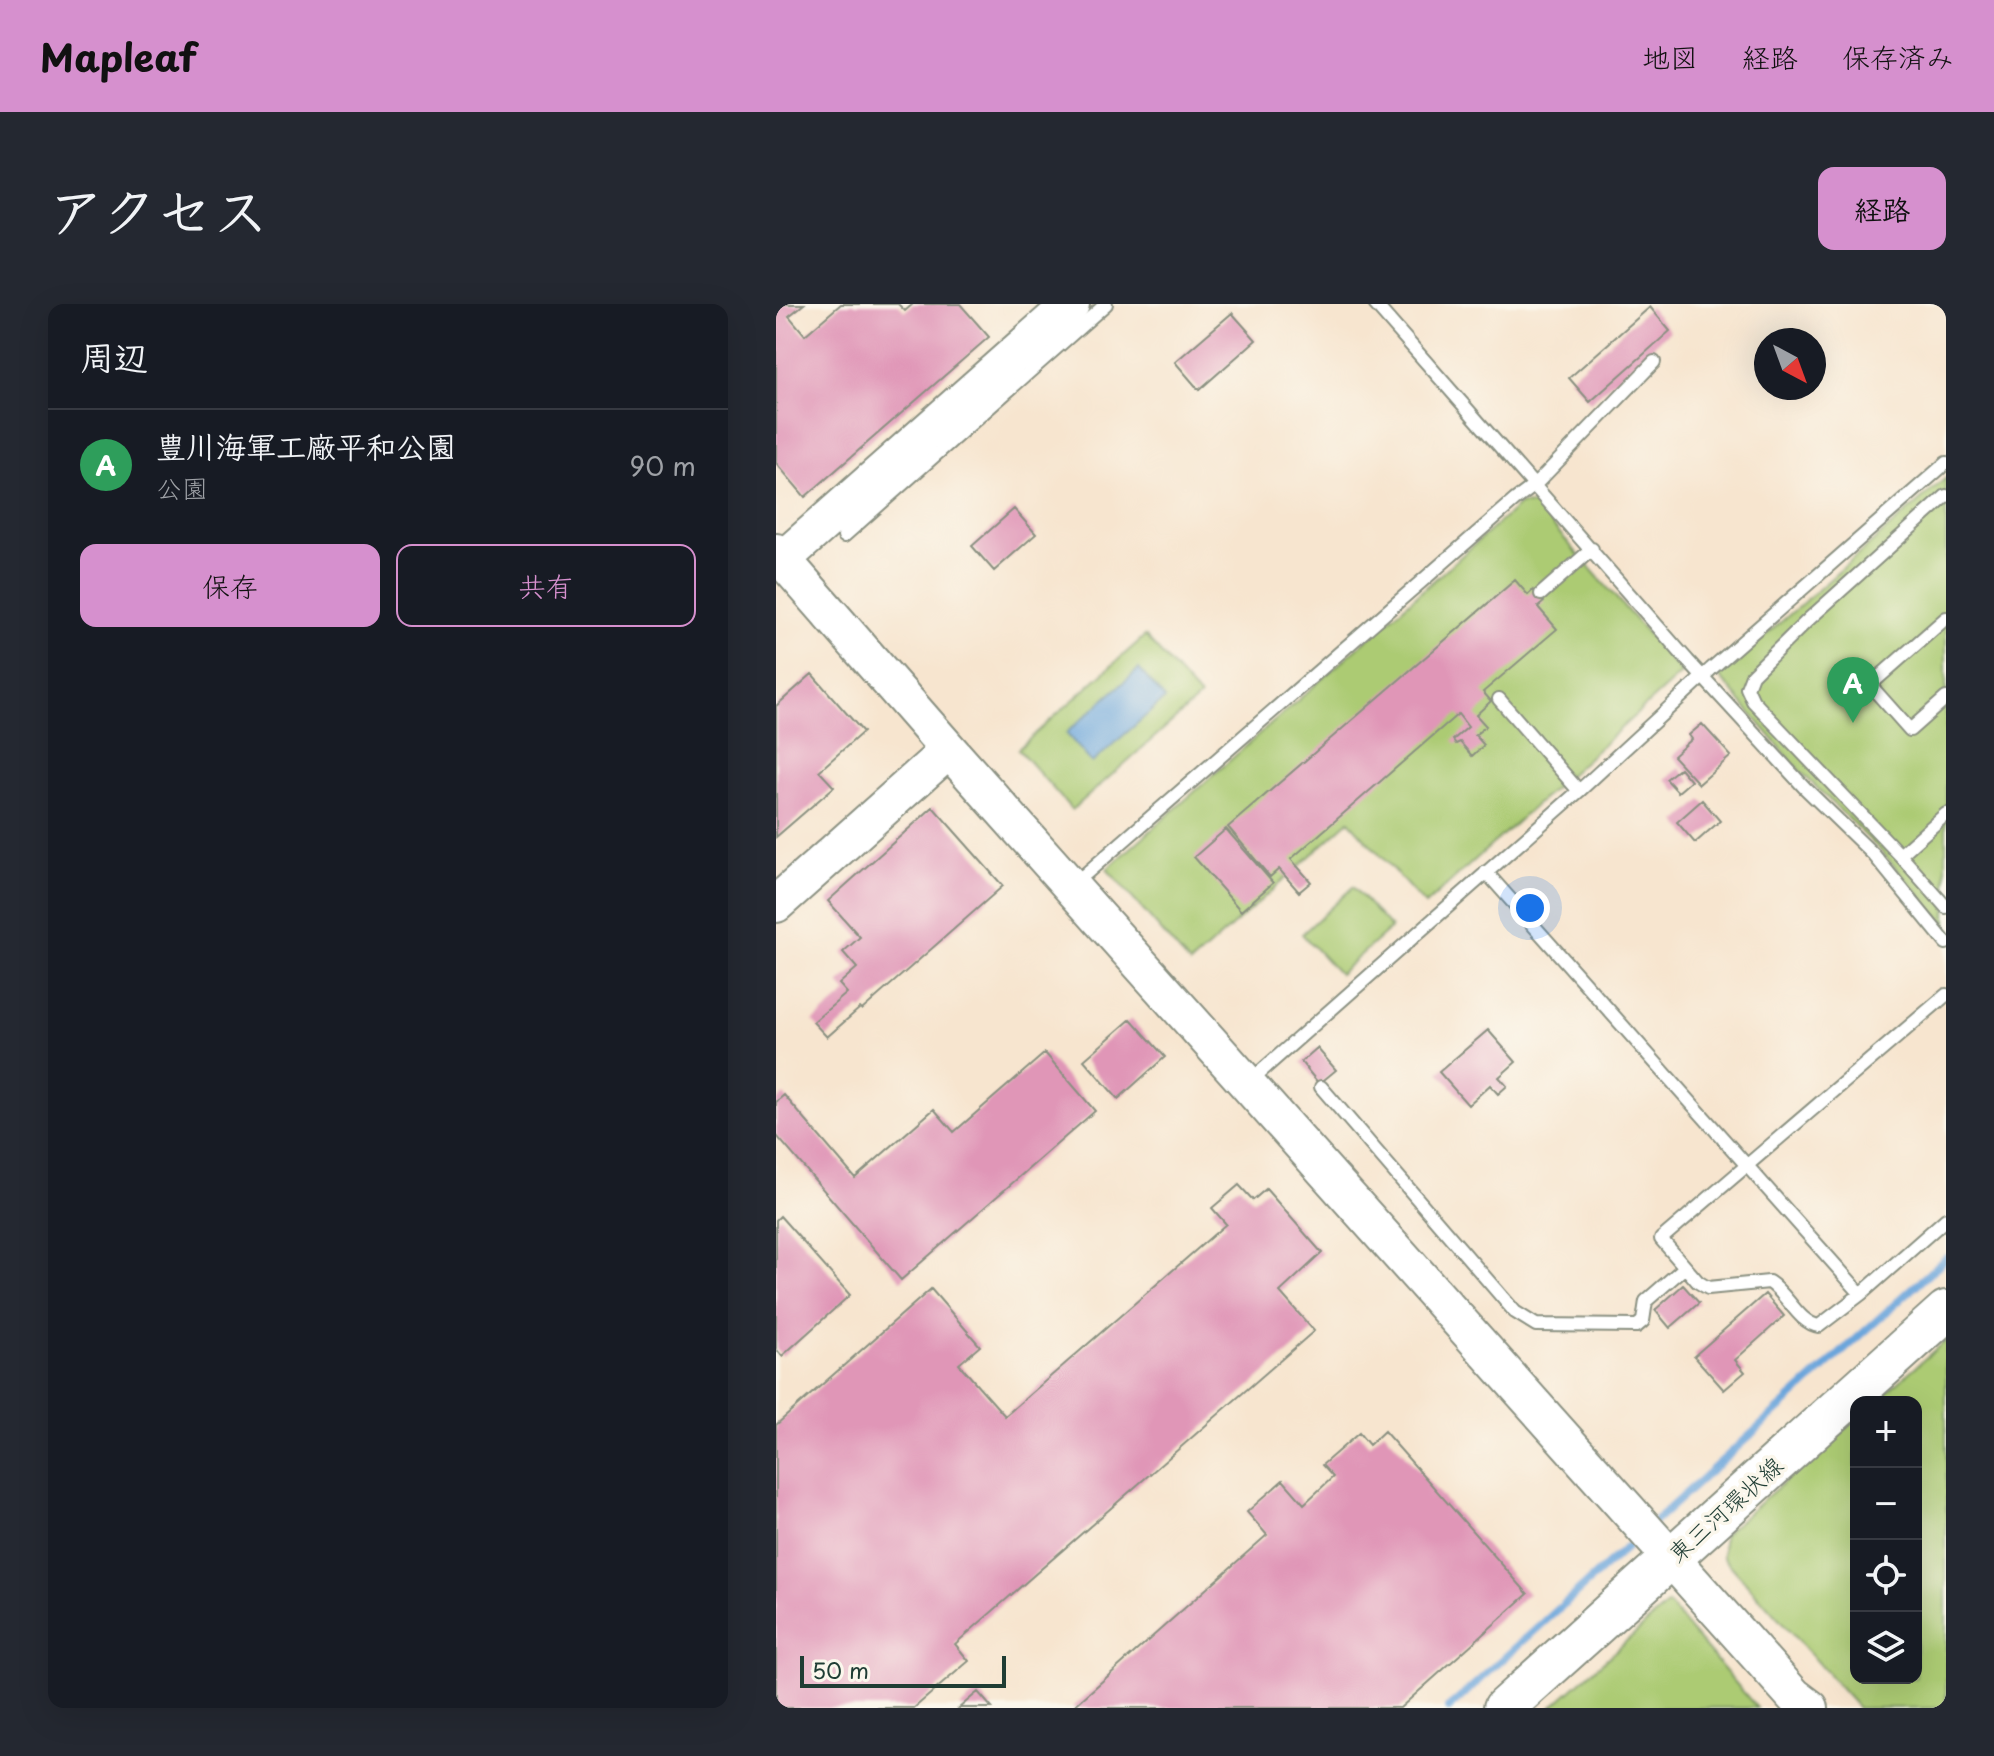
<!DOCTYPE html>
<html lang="ja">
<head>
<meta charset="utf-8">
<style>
	:root { --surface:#171b24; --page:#242831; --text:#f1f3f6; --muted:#9ea1a6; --line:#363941; --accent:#d690ce }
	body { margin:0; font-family:"Playpen Sans","Klee One",sans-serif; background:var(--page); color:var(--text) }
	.controls { position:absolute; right:24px; bottom:24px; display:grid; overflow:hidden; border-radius:16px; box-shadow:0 8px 32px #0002 }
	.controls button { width:72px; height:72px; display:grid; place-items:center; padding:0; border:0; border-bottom:2px solid var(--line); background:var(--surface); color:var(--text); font:40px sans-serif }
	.compass { position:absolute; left:978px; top:24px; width:72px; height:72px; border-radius:50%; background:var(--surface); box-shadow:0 8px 32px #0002; rotate:139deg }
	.scale { position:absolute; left:24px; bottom:20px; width:206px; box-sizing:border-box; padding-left:8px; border:4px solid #1f3d34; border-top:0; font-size:22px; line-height:28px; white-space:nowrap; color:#1f3d34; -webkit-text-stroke:6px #fbf7ec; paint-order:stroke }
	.you { position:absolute; left:754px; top:604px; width:28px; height:28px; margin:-20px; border:6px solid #fff; border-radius:50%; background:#1a73e8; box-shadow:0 0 0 12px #1a73e833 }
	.badge { display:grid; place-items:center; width:52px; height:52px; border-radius:50%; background:var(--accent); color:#fff; font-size:26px; font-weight:700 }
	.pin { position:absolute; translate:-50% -66px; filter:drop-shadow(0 2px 4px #0008) }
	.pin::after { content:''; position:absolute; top:42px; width:28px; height:24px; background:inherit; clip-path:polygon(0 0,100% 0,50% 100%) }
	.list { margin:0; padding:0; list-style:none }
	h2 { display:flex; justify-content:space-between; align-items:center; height:104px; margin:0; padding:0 32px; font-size:34px }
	h2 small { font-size:26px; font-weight:400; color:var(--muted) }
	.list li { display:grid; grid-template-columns:52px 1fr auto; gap:24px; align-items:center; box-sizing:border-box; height:112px; padding:0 32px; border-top:2px solid var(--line) }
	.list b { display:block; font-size:30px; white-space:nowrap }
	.list p { margin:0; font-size:26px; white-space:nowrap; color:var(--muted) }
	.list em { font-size:26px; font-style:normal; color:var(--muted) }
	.actions { display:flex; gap:16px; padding:24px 32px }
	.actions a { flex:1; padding:18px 0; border:2px solid var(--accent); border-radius:16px; text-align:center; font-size:28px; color:var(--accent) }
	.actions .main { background:var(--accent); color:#111 }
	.icon { flex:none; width:44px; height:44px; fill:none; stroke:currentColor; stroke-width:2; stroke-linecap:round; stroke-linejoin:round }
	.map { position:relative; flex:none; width:1170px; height:1404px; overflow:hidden; border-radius:16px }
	header { display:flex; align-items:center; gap:48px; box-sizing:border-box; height:112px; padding:0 40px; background:var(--accent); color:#111 }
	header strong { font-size:38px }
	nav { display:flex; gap:44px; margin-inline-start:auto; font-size:28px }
	.intro { display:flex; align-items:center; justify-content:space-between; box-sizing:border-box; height:192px; padding:0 48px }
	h1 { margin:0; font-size:56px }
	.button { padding:20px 36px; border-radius:16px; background:var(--accent); color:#111; font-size:28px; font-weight:700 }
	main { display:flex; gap:48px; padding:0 48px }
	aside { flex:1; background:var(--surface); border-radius:16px; box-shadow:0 8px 32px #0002 }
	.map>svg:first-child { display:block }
	.green { fill:#accb73; stroke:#668454; stroke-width:2 }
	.water { fill:#6ba5db; stroke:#457188; stroke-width:2 }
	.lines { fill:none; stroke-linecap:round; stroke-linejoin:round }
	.stream { stroke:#6ba5db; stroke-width:8 }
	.building { fill:#e096b7 }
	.lane-casing { stroke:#8b9182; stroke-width:16 }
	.secondary-casing { stroke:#8b9182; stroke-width:40 }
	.primary-casing { stroke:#8b9182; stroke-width:44 }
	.lane { stroke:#fff; stroke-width:12 }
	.secondary { stroke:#fff; stroke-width:36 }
	.primary { stroke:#fff; stroke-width:40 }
	.labels { text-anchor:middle; stroke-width:7; stroke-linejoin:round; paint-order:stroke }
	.street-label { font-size:24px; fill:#1f3d34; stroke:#fbf7ec }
</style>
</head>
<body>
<header>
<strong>Mapleaf</strong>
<nav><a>地図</a><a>経路</a><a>保存済み</a></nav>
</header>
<div class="intro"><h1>アクセス</h1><a class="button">経路</a></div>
<main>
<aside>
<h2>周辺<small></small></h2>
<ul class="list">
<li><span class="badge" style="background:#2e9e5b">A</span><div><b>豊川海軍工廠平和公園</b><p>公園</p></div><em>90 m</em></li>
</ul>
<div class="actions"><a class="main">保存</a><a>共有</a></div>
</aside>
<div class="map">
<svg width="1170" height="1404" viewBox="0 0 1170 1404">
	<rect width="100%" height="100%" fill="#fbf7ec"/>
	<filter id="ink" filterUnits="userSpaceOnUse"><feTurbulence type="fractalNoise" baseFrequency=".0125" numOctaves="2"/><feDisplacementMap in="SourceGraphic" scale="16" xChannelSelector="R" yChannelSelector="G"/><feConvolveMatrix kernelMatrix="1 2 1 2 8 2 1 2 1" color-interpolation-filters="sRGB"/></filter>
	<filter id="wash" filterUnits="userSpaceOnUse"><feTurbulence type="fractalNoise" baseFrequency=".006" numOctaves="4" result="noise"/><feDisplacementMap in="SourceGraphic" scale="32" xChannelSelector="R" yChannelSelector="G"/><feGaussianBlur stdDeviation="1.8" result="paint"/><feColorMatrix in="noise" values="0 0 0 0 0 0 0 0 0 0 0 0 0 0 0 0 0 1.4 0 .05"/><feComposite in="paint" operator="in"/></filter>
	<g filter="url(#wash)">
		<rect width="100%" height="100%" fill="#f7e5cf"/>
		<!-- green -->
		<path class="green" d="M1170,174V620L1101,543L1024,467L943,372Z
			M744,200L759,201L906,369L649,601L573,517L414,660L331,565Z
			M369,332L424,393L296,506L242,445Z
			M577,583L615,624L563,670L526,630Z
			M1170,1036V1404H1082L947,1253V1231L1080,1115V1374H1140V1098H1099Z
			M892,1300L981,1404H775Z"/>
		<!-- water -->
		<path class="water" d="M363,365L389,395L316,459L290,429Z"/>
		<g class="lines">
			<!-- stream -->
			<path class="stream" d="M875,1221L1170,954
				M673,1404L862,1233"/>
		</g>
		<g id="blocks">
			<!-- building -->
			<path class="building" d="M0,0H28L13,12L29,31L65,0H122L129,7L137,0H184L213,33L29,193L0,159Z
				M874,3L894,27L814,98L793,74Z
				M456,9L480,36L423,86L399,58Z
				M238,205L260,230L218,267L196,242Z
				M739,276L752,291L757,286L768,298L762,303L781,325L707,388L715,397L700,411L710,422L699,431L708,441L696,452L684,438L680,440L677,436L692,423L682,410L515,555L535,578L523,588L503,565L494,573L452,523Z
				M36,370L87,428L43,467L58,483L0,533V402Z
				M926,420L955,452L923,480L897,452L916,435L913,431Z
				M904,464L915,477L902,488L890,475Z
				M926,496L944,517L919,539L901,518Z
				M157,503L227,582L86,706L84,704L51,733L37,718L71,689L63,680L81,664L67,648L84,633L52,597Z
				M450,525L497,579L465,607L418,553Z
				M355,715L389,753L342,795L308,756Z
				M712,726L740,758L723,773L731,782L722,790L714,781L692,801L663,768Z
				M541,744L560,766L543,780L525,758Z
				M269,749L319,807L125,976L0,831V798L8,791L79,874L158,805L178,828Z
				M463,881L477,896L490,885L546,949L504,988L538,1027L179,1340L193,1357L138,1404H0V1121L155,985L204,1042L183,1060L229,1112L450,920L436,904Z
				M4,912L74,991L6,1052L0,1045V916Z
				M907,981L923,999L894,1024L879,1006Z
				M989,990L1008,1012L959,1056L969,1068L948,1086L918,1052Z
				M608,1127L752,1290L624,1404H296L491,1231L471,1208L507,1176L528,1200L557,1173L546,1161L583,1129L593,1141Z
				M202,1388L216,1404H183Z"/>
		</g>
	</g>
	<g filter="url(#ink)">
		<use href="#blocks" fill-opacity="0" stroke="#8b9182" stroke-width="2"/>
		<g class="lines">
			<!-- lane casing -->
			<g class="lane-casing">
				<path id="lane" d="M599,0L912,357L1029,484L1098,551L1170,639
					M1170,192L1033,315L976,371L971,384L977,397L1124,551L1170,603
					M68,232L330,0
					M765,290L816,245
					M1170,314L1094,381L1134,426L1170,394
					M723,395L803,487
					M1124,551L1170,510
					M710,568L1085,990
					M298,580L739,196L759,181L878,58
					M1170,691L885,935L922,978L932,984L993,978C1011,989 1022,1019 1043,1022L1085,990L1170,915
					M474,777L803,487L935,365L1170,159
					M545,783L739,1008L760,1021L861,1022L867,1017L870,997L909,963"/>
			</g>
			<!-- secondary casing -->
			<g class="secondary-casing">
				<path id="secondary" d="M0,248L173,446L1018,1392L1034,1404
					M7,255L295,0
					M0,600L173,446"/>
			</g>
			<!-- primary casing -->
			<g class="primary-casing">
				<path id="primary" d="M728,1404L1170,1007"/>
			</g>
			<!-- lane -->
			<use href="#lane" class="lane"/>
			<!-- secondary -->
			<use href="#secondary" class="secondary"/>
			<!-- primary -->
			<use href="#primary" class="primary"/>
		</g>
	</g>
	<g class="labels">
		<!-- street labels -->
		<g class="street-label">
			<text transform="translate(950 1206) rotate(-42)" y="8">東三河環状線</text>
		</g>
	</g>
</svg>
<div class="controls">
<button>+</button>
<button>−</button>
<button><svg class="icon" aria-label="locate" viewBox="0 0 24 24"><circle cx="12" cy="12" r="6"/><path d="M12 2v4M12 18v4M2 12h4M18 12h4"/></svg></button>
<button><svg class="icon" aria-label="layers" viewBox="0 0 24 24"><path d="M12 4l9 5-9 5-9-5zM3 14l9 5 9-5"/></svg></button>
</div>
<svg class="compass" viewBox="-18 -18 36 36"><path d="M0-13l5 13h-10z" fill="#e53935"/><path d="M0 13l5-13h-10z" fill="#9ea1a6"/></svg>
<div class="scale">50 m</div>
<div class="you"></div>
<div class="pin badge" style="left:1077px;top:419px;background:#2e9e5b">A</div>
</div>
</main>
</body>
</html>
